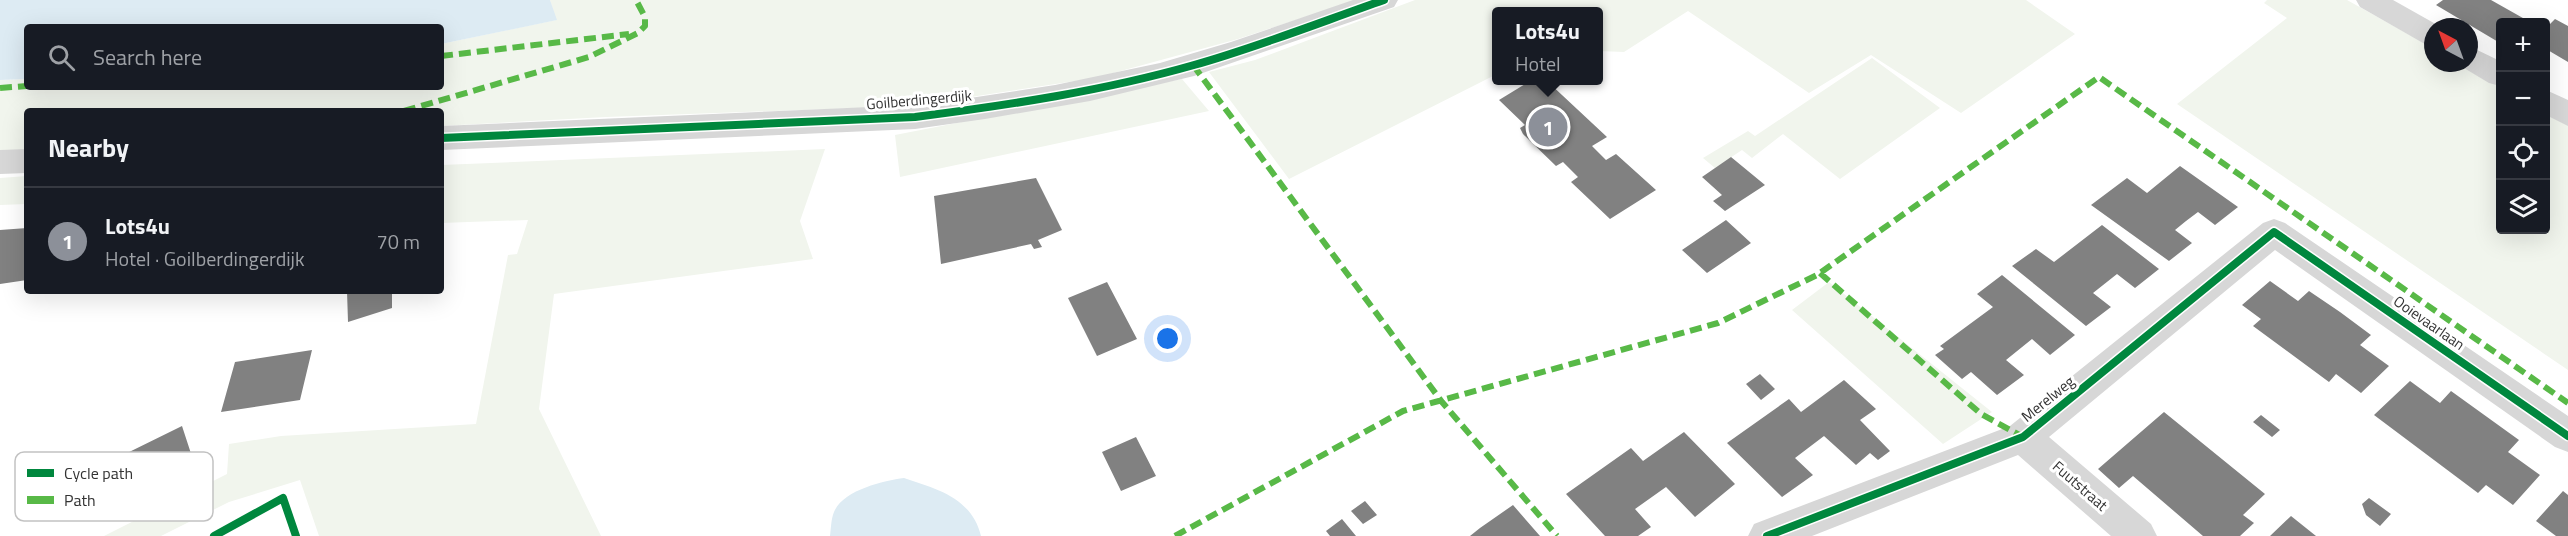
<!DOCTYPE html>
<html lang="en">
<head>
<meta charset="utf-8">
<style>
	:root { --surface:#171b24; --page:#20242c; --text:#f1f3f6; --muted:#9ea1a6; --line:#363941; --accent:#8c9099 }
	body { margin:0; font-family:"Titillium Web",sans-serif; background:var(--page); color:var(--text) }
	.controls { position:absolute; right:18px; top:18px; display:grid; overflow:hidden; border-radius:6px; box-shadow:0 6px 24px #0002 }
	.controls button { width:54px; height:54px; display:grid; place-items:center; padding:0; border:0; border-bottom:2px solid var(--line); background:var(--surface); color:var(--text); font:30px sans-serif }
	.compass { position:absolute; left:2424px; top:18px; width:54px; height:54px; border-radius:50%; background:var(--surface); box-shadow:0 6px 24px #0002; rotate:319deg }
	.you { position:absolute; left:1168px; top:339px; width:21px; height:21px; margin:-15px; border:4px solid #fff; border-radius:50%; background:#1a73e8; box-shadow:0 0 0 9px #1a73e833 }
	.badge { display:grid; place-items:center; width:39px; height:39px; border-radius:50%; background:var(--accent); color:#fff; font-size:20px; font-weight:700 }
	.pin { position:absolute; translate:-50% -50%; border:3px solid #fff; box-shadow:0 2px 6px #0006 }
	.popup { position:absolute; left:1492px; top:7px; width:111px; height:78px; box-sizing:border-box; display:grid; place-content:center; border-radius:6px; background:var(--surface); filter:drop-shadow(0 2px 4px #0005); font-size:20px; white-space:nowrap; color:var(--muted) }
	.popup b { font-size:22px; color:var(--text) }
	.popup::after { content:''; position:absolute; left:50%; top:100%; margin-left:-12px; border:12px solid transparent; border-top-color:var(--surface) }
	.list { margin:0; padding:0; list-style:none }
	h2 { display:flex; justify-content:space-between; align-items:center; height:78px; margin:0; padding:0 24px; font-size:26px }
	h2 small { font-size:20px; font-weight:400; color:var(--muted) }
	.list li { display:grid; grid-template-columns:39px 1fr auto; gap:18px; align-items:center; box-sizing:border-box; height:108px; padding:0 24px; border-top:2px solid var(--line) }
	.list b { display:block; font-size:22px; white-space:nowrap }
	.list p { margin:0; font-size:20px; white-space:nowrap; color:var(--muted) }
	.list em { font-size:20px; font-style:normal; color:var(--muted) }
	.icon { flex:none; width:33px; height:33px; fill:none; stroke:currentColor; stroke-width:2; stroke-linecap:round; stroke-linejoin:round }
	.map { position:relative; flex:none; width:2568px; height:536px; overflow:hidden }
	.search { position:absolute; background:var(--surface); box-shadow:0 6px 24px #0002; left:24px; top:24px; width:420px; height:66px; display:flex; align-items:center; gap:15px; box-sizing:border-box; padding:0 21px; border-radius:6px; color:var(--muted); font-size:22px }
	.panel { position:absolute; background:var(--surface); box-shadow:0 6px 24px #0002; left:24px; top:108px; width:420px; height:186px; border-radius:6px }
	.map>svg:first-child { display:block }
	.green { fill:#f1f5ed }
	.water { fill:#ddebf3 }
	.building { fill:#818181 }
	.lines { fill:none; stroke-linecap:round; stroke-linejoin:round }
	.minor { fill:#d7d7d7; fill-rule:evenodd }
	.quiet { stroke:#58b947; stroke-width:6; stroke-dasharray:12 6; stroke-linecap:butt }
	.cycleway-casing { stroke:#fff; stroke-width:11 }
	.cycleway { stroke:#00873e; stroke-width:8 }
	.labels { text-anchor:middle; stroke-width:6; stroke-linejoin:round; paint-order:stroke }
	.street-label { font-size:15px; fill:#333; stroke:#fff }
	.key { fill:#fff; stroke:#c2c2c2; stroke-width:1.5 }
	.key-label { font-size:16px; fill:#333 }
</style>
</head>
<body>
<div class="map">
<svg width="2568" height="536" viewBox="0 0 2568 536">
	<rect width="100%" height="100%" fill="#fff"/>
	<!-- green -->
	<path class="green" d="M550,0H1356L1238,39L1095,78L912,106L606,117L441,126V111H27V151L0,153V80L27,79V87H441V44L556,20Z
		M1415,0H2026L2075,34L1961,113L1871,55L1809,93L1688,11L1624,52L1599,51V12H1497V74L1289,179L1209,72L1255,60Z
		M2267,0H2347L2433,48V63H2459L2500,87V230H2546V112L2568,125V370L2177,104L2287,18L2264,3Z
		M1872,58L1940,108L1840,179L1783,134L1752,158L1742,150L1715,168L1703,158L1748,131L1755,136Z
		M1182,79L1209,111L900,177L895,135Z
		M825,149L800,221L813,259L554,294L539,409L601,536H319L300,480L229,502L161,536H104L227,474L229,444L281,436L476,424L508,255L517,254L528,220L441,223V165Z
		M27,176V204L0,205V178Z
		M1829,282L1992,412L1943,444L1792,310Z"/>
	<!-- water -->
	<path class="water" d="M0,0H550L557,20L441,44V27H27V79L0,80Z
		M904,478C937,489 972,498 981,536H830C831,529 831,519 834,512C843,490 883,481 904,478Z"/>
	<!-- building -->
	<path class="building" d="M2443,0H2491L2530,22H2500V43L2436,5Z
		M2555,19L2568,26V62L2546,49V28Z
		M1530,81H1547L1607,137L1592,146L1606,160L1616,154L1656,190L1610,219L1571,182L1578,177L1563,162L1556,166L1523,134L1520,128L1525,125L1499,100Z
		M1731,157L1765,185L1725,211L1713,201L1722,195L1702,177Z
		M2180,166L2238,207L2215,225L2198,212L2186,221L2175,230L2192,243L2169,261L2091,205L2127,178L2147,193Z
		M1036,178L1062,230L1038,240L1042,247L1034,249L1031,244L941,264L934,196Z
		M1726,220L1751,243L1707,273L1682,250Z
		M2102,225L2159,269L2135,288L2117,274L2093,293L2111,307L2086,326L2012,266L2036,249L2054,262Z
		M27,228V280L0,284V230Z
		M2002,275L2075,335L2050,355L2032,339L2006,360L2024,375L1997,395L1971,372L1962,379L1935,355L1944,349L1940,346L1993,307L1977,294Z
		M2270,281L2298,301L2309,291L2340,312L2371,335L2360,345L2389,366L2361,393L2336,374L2329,382L2253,326L2261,319L2242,305Z
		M1107,282L1137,339L1097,356L1068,298Z
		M347,291H392V308L348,322Z
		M312,350L300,400L221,412L235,362Z
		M1760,374L1775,389L1761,400L1746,384Z
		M1844,380L1876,409L1860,420L1890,451L1878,460L1870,453L1856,465L1824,436L1795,458L1813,475L1782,497L1727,443L1789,399L1801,412Z
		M2410,381L2440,403L2451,391L2519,440L2508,452L2540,475L2513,505L2486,485L2478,493L2374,415Z
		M2164,412L2265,494L2243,515L2254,523L2240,536H2203L2133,476L2119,488L2098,469Z
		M2261,415L2280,430L2272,437L2253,422Z
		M182,426L198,475L134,507L119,457Z
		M1684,432L1735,484L1695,517L1666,487L1635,509L1651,527L1638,536H1605L1566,494L1631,448L1643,461Z
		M1136,437L1156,476L1121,491L1102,452Z
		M2563,491L2568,495V536H2556L2536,521Z
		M2369,498L2391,514L2380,526L2366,515L2362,504Z
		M1365,501L1377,515L1363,524L1351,511Z
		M1513,505L1540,536H1470L1480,528Z
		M2291,516L2316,536H2270Z
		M1342,519L1356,536H1330L1326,531Z"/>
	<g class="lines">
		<!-- minor -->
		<path class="minor" d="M1353,0H1398L1394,7L1194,76L1090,101L985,119L915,129L441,150V126L915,105L950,101L1055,85L1160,63L1231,42Z
			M2356,0H2393L2441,27H2433V47L2423,43L2360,7Z
			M2469,46L2500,61V86L2489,83L2459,65L2469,63Z
			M2546,90L2568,100V126L2546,115Z
			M27,149V173L0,174V150Z
			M2274,219L2285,223L2568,416V452L2555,447L2275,250L2049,437L2151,524L2157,536H2111L2018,455L1812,536H1748L1754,524L2010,426L2263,223Z"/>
		<!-- quiet -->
		<path class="quiet" d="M441,56L629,34
			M1193,65L1442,402L1557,536
			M0,88L27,86
			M404,111L589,57L638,33L645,26V17L636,0
			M1820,273L1981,414L2023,437
			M1175,536L1403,411L1718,323L1817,275L2099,77L2568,403"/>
		<!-- cycleway casing -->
		<g class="cycleway-casing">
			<path id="cycleway" d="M441,138L915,117C1009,105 1103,91 1194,65C1258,47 1321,22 1384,0
				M214,536L283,498L296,536
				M1767,536L2023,437L2274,232L2568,436"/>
		</g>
		<!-- cycleway -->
		<use href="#cycleway" class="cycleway"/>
	</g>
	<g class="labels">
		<!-- street labels -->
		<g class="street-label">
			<text transform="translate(919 100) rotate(-5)" y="5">Goilberdingerdijk</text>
			<text transform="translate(2429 323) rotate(35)" y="5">Ooievaarlaan</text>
			<text transform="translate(2048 399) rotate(-39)" y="5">Merelweg</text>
			<text transform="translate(2080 486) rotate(41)" y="5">Fuutstraat</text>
		</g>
	</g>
	<!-- legend -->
	<rect x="15" y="452" width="198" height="69" rx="9" class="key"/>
	<rect x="27" y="469" width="27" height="8" fill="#00873e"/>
	<rect x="27" y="496" width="27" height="8" fill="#58b947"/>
	<g class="key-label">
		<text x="64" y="479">Cycle path</text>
		<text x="64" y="506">Path</text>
	</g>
</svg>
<div class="controls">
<button>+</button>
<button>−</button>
<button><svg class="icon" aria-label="locate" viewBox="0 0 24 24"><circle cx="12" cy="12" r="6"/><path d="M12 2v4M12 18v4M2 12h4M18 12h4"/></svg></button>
<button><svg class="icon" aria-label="layers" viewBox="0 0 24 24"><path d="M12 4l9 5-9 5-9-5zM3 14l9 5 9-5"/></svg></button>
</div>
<svg class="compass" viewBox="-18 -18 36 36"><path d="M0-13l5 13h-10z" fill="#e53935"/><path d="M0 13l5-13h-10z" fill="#9ea1a6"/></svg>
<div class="you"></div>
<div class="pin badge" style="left:1548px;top:127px">1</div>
<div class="popup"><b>Lots4u</b>Hotel</div>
<div class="search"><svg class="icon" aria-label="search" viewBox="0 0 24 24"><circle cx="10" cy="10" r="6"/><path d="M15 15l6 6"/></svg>Search here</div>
<section class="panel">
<h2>Nearby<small></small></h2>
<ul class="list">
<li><span class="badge">1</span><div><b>Lots4u</b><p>Hotel · Goilberdingerdijk</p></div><em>70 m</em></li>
</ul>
</section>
</div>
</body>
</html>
